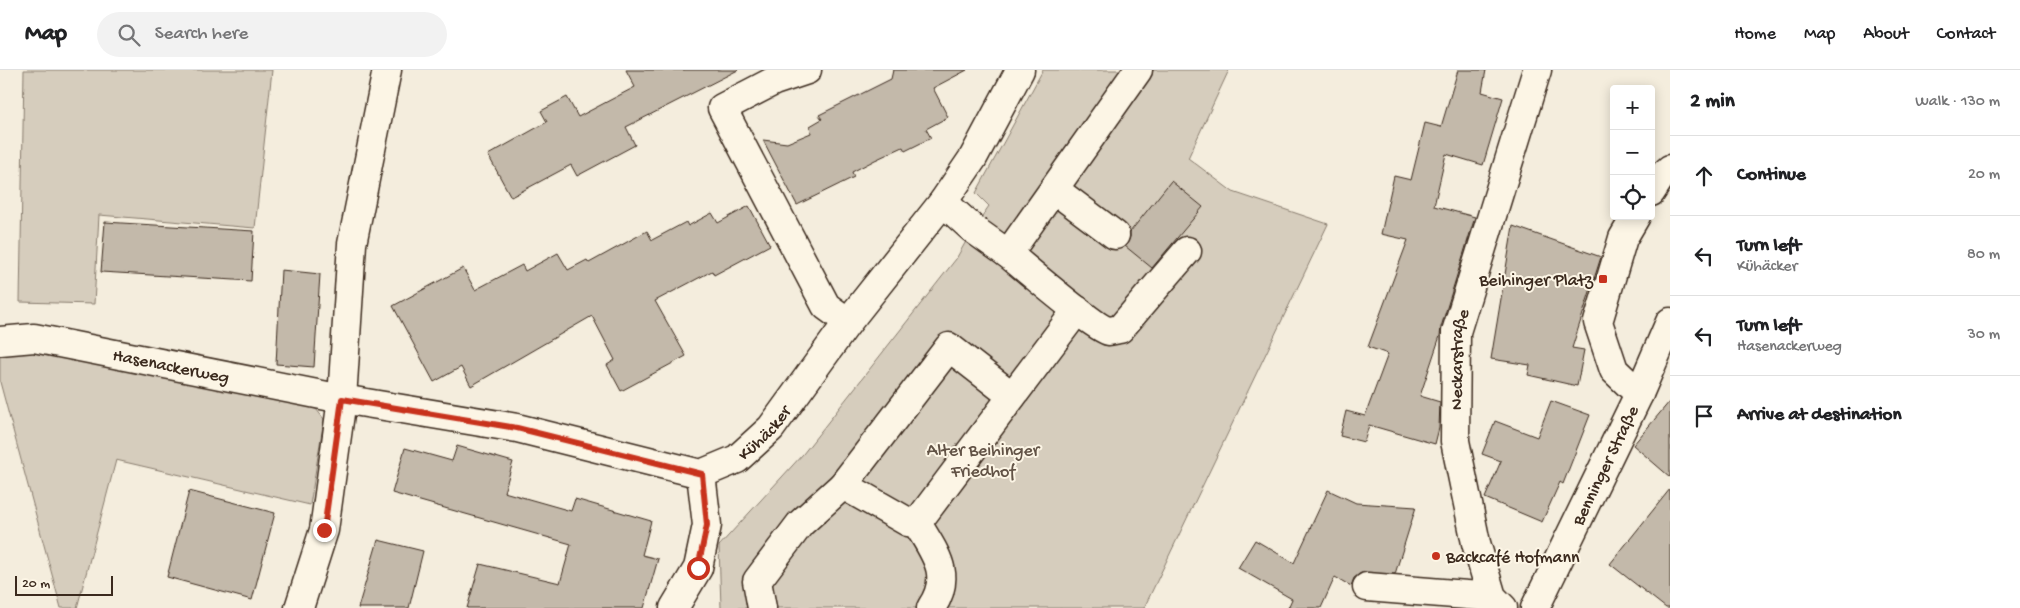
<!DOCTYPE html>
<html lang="en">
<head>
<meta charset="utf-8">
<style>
	:root { --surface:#fff; --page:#f2f2f2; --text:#202124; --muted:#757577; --line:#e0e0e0 }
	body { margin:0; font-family:"Gochi Hand",sans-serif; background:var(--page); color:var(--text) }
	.controls { position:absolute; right:15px; top:15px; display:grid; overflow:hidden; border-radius:5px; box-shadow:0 2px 12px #0003 }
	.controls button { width:45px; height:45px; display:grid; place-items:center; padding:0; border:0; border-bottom:1px solid var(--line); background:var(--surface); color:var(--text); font:25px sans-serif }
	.scale { position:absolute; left:15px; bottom:12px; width:98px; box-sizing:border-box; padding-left:5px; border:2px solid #3b2a1e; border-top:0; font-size:14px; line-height:18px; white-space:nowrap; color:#3b2a1e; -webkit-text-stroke:4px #fcf5e5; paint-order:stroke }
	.stop { position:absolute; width:15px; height:15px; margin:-11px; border:4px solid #c8321e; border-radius:50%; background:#fff }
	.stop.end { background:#c8321e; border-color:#fff; box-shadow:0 1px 5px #0008 }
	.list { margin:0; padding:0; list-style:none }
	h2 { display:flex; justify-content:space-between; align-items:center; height:65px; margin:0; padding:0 20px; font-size:21px }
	h2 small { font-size:16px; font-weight:400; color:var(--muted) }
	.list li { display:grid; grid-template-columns:32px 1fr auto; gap:15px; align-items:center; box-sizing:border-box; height:80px; padding:0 20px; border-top:1px solid var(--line) }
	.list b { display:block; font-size:19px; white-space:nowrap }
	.list p { margin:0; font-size:16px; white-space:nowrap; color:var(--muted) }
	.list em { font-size:16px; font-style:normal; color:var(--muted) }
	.icon { flex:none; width:28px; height:28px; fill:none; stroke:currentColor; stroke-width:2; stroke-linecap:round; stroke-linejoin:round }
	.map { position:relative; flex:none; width:1670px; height:538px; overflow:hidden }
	header { display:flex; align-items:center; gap:30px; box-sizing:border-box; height:70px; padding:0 25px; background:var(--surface); border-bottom:1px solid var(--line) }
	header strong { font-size:24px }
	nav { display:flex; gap:28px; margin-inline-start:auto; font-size:18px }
	.search { width:350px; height:45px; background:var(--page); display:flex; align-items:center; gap:12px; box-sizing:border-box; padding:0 18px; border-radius:28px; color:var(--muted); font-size:19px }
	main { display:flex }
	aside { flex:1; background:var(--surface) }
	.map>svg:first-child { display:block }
	.green { fill:#d6cdbd; stroke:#887c6e }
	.building { fill:#c3b9aa; stroke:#3b2a1e }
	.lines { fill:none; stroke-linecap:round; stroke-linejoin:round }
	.minor-casing { stroke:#3b2a1e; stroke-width:31 }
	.major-casing { stroke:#3b2a1e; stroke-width:31 }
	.minor { stroke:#fcf5e5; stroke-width:28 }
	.major { stroke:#fcf5e5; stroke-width:28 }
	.route { stroke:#c8321e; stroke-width:6 }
	.poi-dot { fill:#c8321e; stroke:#fcf5e5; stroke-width:2 }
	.labels { text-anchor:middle; stroke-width:4; stroke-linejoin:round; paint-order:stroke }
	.poi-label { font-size:18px; fill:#3b2a1e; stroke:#fcf5e5; text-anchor:end }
	.street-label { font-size:18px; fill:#3b2a1e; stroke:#fcf5e5 }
	.park-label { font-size:18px; fill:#625346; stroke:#fcf5e5 }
</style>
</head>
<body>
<header>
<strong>Map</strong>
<div class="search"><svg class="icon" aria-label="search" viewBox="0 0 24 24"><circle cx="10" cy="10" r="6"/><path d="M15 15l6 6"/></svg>Search here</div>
<nav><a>Home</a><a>Map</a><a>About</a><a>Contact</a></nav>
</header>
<main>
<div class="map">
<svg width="1670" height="538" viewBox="0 0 1670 538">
	<rect width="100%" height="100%" fill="#f4eddd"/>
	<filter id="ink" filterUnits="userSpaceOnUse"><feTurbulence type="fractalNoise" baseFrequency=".02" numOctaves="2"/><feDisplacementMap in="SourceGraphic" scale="10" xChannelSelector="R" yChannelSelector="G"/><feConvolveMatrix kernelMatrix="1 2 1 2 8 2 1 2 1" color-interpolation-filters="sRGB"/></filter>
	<g filter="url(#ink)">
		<!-- green -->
		<path class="green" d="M24,0H272L255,158L99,145L94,234L20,232Z
			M1043,0H1229L1188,88L1233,122L1328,154L1144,538H721L719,476L803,384L956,189L973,159L989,136L976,123Z
			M23,274L115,290L316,339L324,349L310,435L116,390L77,538H61L0,312V281Z"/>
		<!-- building -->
		<path class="building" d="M626,0H738L626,57L635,75L577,106L571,95L511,127L488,85L547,52L541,41L567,27L578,47L635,17Z
			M893,0H967L933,18L948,47L926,59L931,68L905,81L903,77L875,90L852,102L854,107L797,135L763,70L787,73L811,63L810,56L822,49L819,45L891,9Z
			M1458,0H1486L1482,22L1503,28L1483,95L1446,84L1434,136L1475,147L1441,257L1440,266L1420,326L1440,332L1439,358L1435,374L1369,355L1364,372L1340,366L1346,341L1365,346L1388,284L1368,277L1408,170L1381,164L1394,106L1411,110L1425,53L1441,57Z
			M1171,111L1203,137L1152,198L1125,176L1130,167V162Z
			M749,136L770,175L714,205L712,201L655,231L686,286L621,321L607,295L615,290L592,246L471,316L461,297L434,312L393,236L463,198L475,220L522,195L525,201L558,183L568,200L587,190L589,193L647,161L652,170L686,152L688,156L712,143L718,153Z
			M105,152L254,161L251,211L101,202Z
			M1513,156L1601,187L1572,278L1584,280L1577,316L1528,305L1530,295L1491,289Z
			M281,200L320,204L314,297L276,294Z
			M1551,331L1590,345L1563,414L1560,412L1542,452L1485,428L1501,391L1482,384L1495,351L1537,367Z
			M1670,331V407L1633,375Z
			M457,376L513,392L504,422L571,441L575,429L651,451L642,485L658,489L644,538H467L480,494L560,513L571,474L392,423L405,378L452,391Z
			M1670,419V538H1666L1610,494Z
			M1328,420L1356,433L1416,437L1395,504L1361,503L1354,508L1351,516L1335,507L1321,538H1288L1292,529L1238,498L1255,470L1294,493Z
			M189,421L275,443L252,530L167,507Z
			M378,470L423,481L409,538H358Z"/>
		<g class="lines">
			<!-- minor casing -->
			<g class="minor-casing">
				<g id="minor">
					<path d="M807,0L774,11L722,38L826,236L848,252"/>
					<path d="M1138,0L1008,184C1023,196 1096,259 1109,261C1112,261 1117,259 1120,259L1187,181"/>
					<path d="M1055,120L1115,165"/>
					<path d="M1651,122L1660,108L1670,99"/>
					<path d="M943,132L973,159L1008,184"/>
					<path d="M1636,146L1623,168L1598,252L1614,300L1639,324"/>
					<path id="s1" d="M0,271L34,268L342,329L517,358L701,404L737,389L771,358L848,252L943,132L973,88L1020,0"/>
					<path d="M843,415L908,452L917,453L1077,240"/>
					<path d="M917,453C934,483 954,504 931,538"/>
					<path d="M1367,517L1492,527"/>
					<path d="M299,538L324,460L342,329L352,174L387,0"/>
					<path d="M674,538L698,498L707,455L701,404"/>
					<path d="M762,538L757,511L800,454L843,415L949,277L1012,326"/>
					<path id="s2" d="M1503,538L1492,527L1476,473L1455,371L1456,262L1537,0"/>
				</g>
			</g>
			<!-- major casing -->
			<g class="major-casing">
				<g id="major">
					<path id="s3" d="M1535,538L1639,324L1670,252"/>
				</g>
			</g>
			<!-- minor -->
			<use href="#minor" class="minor"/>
			<!-- major -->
			<use href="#major" class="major"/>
		</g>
	</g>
	<g class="lines" filter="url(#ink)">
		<!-- route -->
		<path class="route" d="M324,460L342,329L517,358L702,404L707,455L698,498"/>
	</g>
	<!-- markers -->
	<g class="poi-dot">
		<rect x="1598" y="204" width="10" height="10" rx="2.5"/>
		<circle cx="1436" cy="486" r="5"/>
	</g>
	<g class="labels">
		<!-- poi labels -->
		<g class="poi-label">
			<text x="1593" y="215">Beihinger Platz</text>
			<text x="1446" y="492" text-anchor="start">Backcafé Hofmann</text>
		</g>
		<!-- street labels -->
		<g class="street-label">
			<text dy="6" stroke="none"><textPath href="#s2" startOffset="258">Neckarstraße</textPath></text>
			<text dy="6" stroke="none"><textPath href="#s1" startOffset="174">Hasenackerweg</textPath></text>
			<text dy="6" stroke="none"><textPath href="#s1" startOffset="792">Kühäcker</textPath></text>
			<text dy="6" stroke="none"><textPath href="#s3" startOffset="159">Benninger Straße</textPath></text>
		</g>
		<!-- park labels -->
		<g class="park-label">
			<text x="983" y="385">Alter Beihinger<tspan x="983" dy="21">Friedhof</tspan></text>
		</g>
	</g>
</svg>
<div class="controls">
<button>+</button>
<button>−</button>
<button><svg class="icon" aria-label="locate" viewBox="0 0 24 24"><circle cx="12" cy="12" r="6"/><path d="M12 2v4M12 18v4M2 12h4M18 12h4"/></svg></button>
</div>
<div class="scale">20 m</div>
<div class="stop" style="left:698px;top:498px"></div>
<div class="stop end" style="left:324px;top:460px"></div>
</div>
<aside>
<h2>2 min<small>Walk · 130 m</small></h2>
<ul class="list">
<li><svg class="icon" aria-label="ahead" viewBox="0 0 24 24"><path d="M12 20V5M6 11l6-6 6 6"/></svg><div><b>Continue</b></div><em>20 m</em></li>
<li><svg class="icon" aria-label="left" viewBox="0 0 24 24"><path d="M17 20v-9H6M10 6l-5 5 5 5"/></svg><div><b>Turn left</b><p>Kühäcker</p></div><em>80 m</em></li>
<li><svg class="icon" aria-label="left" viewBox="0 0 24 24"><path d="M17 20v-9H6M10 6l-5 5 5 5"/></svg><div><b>Turn left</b><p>Hasenackerweg</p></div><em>30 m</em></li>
<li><svg class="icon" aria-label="arrive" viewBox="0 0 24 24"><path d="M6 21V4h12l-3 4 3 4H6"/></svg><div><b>Arrive at destination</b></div></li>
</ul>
</aside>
</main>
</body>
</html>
